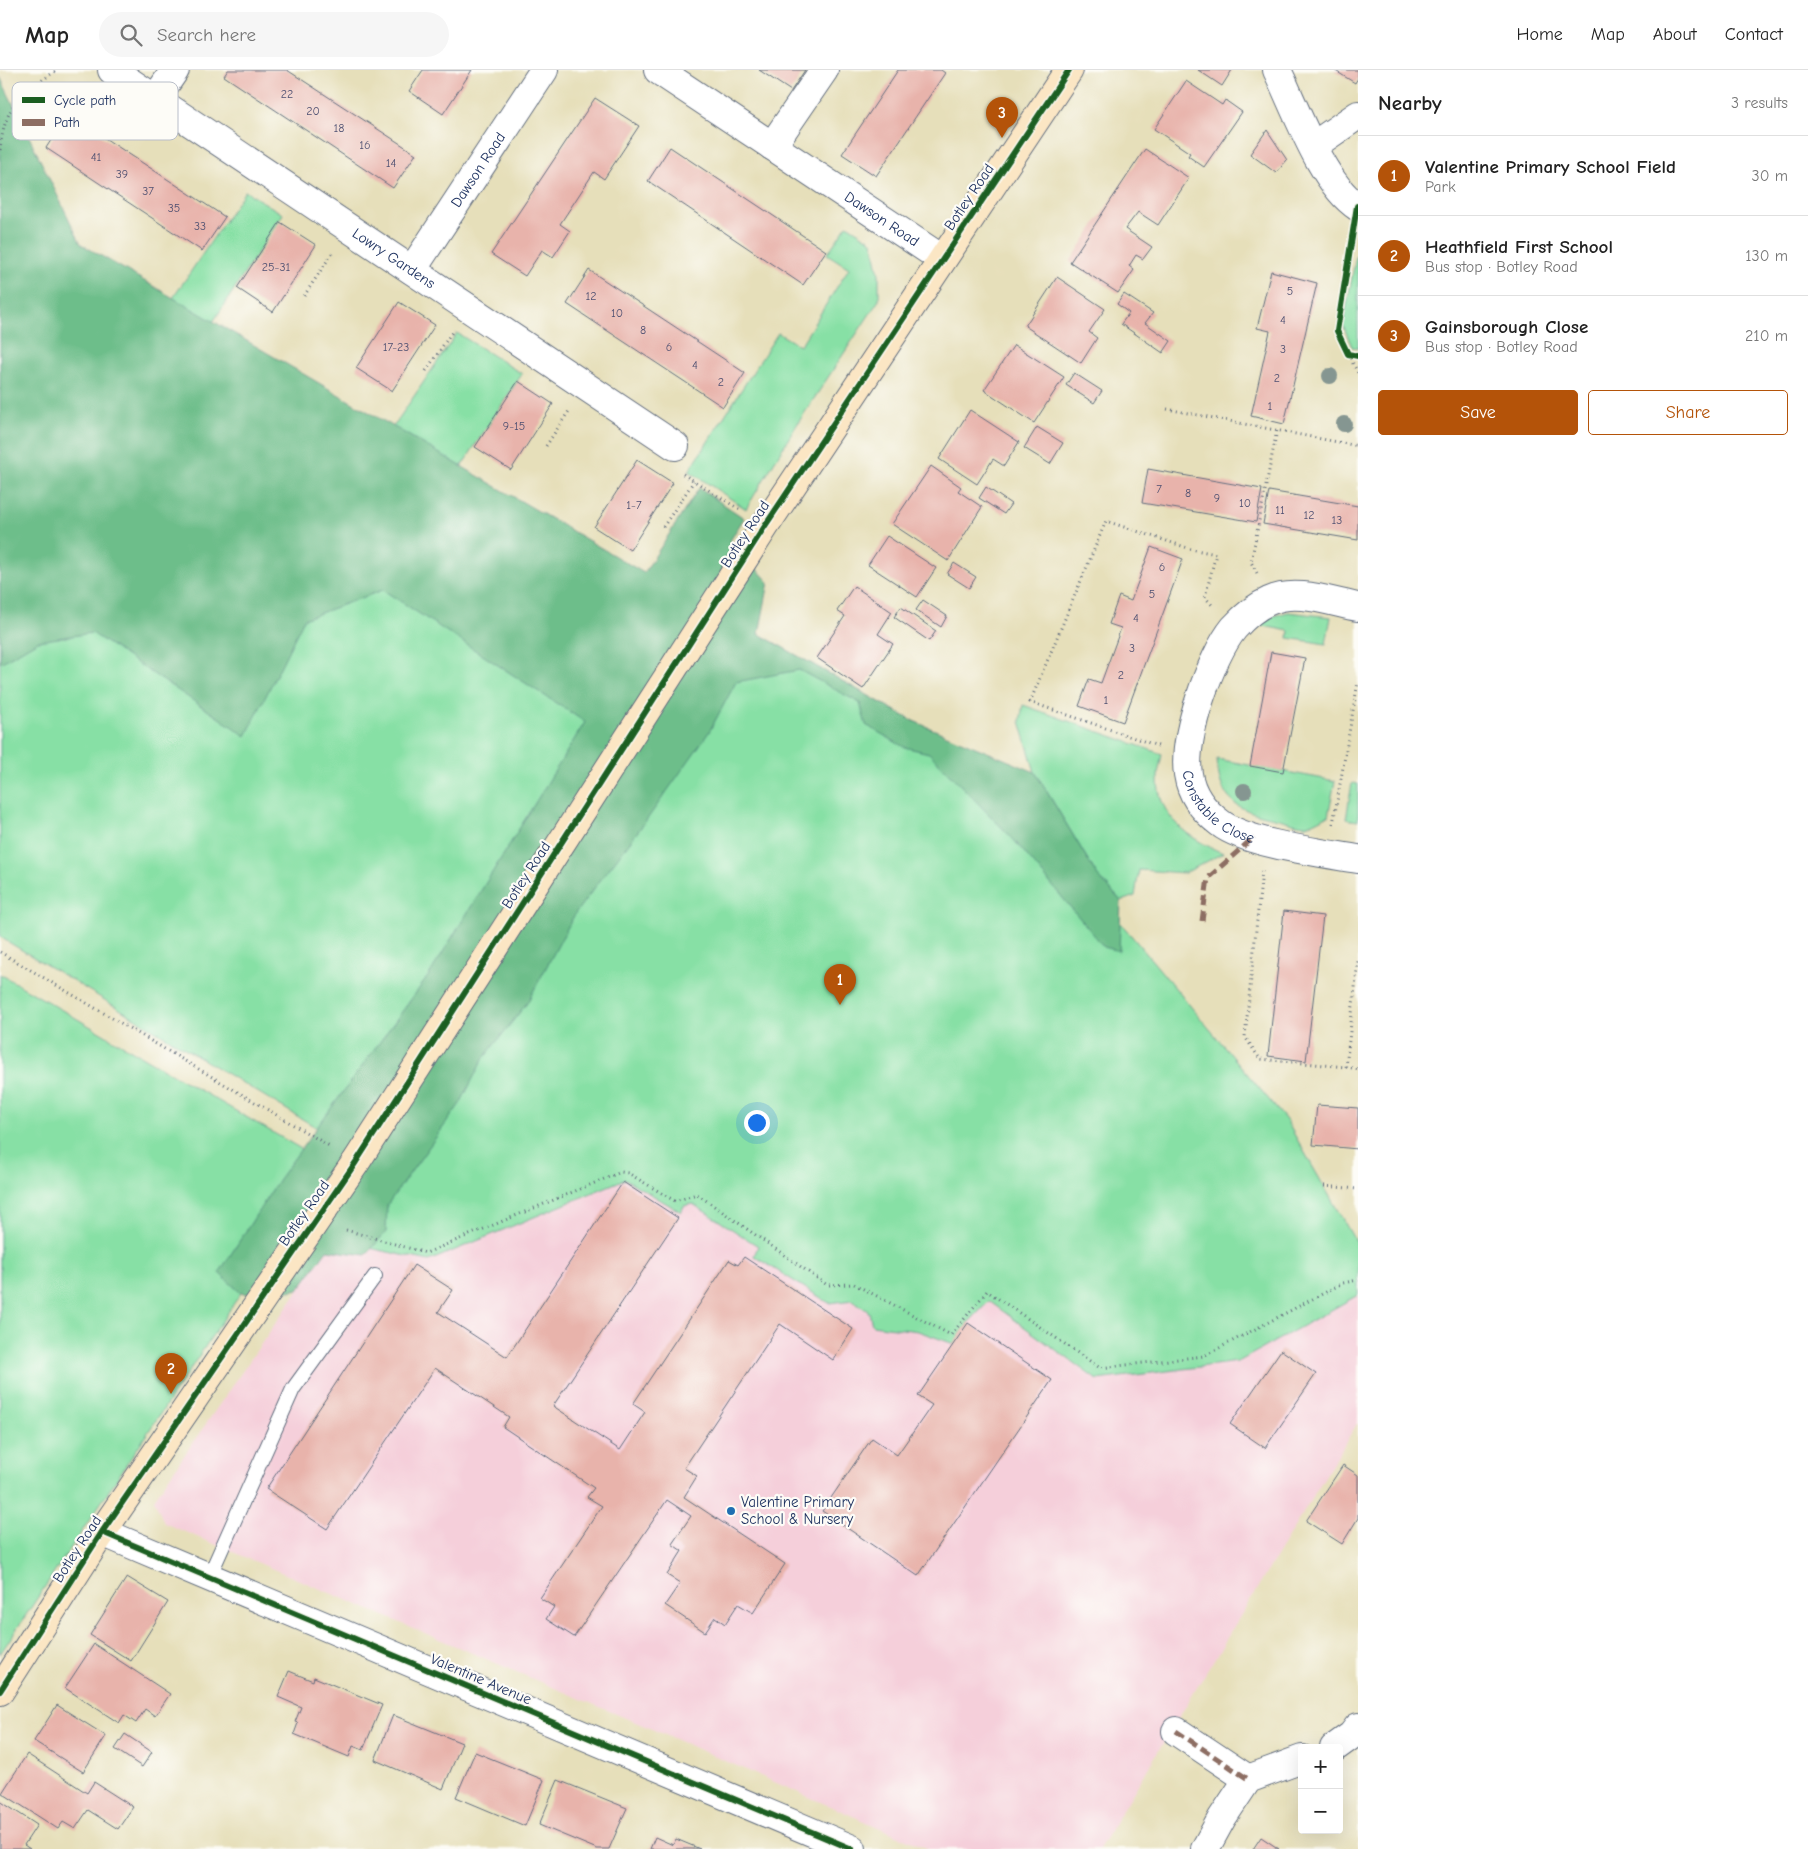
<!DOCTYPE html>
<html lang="en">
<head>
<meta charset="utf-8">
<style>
	:root { --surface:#fff; --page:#f6f6f6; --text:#222; --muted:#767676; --line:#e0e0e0; --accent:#b45309 }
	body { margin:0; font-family:"Comic Neue",sans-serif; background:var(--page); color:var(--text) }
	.controls { position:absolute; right:15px; bottom:15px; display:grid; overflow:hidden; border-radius:5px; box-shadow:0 5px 20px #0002 }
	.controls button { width:45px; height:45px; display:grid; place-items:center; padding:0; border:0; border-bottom:1px solid var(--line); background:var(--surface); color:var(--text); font:25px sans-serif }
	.you { position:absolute; left:756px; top:1052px; width:18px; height:18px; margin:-12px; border:4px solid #fff; border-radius:50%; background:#1a73e8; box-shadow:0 0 0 8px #1a73e833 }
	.badge { display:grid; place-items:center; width:32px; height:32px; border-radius:50%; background:var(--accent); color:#fff; font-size:16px; font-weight:700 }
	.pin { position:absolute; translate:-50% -41px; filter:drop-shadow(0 1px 2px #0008) }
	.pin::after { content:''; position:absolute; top:26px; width:18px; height:15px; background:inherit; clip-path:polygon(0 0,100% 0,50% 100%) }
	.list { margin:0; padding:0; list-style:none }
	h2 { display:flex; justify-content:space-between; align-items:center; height:65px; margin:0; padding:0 20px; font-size:21px }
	h2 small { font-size:16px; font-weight:400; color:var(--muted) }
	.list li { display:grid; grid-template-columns:32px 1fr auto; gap:15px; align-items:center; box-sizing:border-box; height:80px; padding:0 20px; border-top:1px solid var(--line) }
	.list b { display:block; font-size:19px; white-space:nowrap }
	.list p { margin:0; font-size:16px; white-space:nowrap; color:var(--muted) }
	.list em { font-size:16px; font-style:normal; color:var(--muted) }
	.actions { display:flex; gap:10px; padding:15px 20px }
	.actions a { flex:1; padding:11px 0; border:1px solid var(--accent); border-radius:5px; text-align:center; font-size:18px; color:var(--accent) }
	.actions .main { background:var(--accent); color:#fff }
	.icon { flex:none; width:28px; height:28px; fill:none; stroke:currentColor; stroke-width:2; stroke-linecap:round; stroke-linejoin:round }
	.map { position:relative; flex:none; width:1358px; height:1779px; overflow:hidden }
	header { display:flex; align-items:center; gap:30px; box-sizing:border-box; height:70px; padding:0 25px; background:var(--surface); border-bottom:1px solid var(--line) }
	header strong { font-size:24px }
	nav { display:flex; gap:28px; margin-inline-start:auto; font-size:18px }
	.search { width:350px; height:45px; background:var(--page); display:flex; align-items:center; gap:12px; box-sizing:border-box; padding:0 18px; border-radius:28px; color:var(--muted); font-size:19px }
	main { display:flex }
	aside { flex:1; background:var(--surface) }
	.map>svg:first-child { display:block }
	.built { fill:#f5cfda }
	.green { fill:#87e0a5; stroke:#518882 }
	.forest { fill:#6dbe8a; stroke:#447674 }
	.building { fill:#e8b3ab }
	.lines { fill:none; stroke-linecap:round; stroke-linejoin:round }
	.lane-casing { stroke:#626d7e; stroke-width:16 }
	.street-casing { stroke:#626d7e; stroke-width:30 }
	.secondary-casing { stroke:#626d7e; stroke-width:30 }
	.path { stroke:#626d7e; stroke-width:3; stroke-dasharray:1 4; stroke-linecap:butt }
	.lane { stroke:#fff; stroke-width:14 }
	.street { stroke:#fff; stroke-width:28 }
	.secondary { stroke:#fbe6c4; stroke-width:28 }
	.quiet { stroke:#8d6e63; stroke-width:5; stroke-dasharray:10 5; stroke-linecap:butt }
	.cycleway-casing { stroke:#fdfcf7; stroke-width:9 }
	.cycleway { stroke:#1b5e20; stroke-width:6 }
	.tree { fill:#859691 }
	.poi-dot { fill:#1f6fb2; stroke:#fdfcf7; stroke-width:2 }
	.labels { text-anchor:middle; stroke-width:4.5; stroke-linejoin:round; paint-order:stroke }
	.number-label { font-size:12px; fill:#4e5071 }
	.street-label { font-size:15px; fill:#1b2f5e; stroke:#fdfcf7 }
	.poi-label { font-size:15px; fill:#1b2f5e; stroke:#fdfcf7; text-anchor:start }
	.key { fill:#fdfcf7; stroke:#b9bec9; stroke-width:1 }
	.key-label { font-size:14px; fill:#1b2f5e }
</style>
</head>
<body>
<header>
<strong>Map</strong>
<div class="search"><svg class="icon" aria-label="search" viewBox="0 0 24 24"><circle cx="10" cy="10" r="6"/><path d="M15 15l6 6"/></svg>Search here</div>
<nav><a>Home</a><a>Map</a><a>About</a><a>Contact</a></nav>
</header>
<main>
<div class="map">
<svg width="1358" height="1779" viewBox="0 0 1358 1779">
	<rect width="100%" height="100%" fill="#fdfcf7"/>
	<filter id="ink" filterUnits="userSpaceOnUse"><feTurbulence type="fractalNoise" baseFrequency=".02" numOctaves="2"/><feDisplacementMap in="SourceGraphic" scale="10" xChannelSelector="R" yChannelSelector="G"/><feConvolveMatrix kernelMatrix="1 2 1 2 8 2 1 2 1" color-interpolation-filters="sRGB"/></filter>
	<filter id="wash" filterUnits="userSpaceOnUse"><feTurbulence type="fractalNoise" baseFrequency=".0096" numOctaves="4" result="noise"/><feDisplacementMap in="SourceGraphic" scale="20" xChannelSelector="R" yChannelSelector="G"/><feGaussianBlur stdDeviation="1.12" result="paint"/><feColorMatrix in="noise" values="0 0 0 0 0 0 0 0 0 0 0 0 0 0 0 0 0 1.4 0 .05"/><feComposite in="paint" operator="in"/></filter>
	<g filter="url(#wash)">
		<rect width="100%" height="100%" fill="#e6dfba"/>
		<!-- built -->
		<path class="built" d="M625,1109L680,1142L684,1136L693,1134L758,1176L754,1186L829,1233L852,1230L869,1242L872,1255L918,1261L954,1273L968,1253L988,1231L1097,1310L1238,1292L1358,1225V1352L1099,1779H929L647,1657L164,1453L154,1429L333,1170L429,1191Z"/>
		<!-- green -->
		<path class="green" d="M245,121L283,144L213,252L173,228Z
			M847,155L872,171L879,204V230L796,356L746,439L689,401L778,263L800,276L849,198L827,184Z
			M1356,186L1358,187V278L1352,277L1343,255Z
			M457,263L522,304L461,397L393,357Z
			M135,285L647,601L342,1073L0,867V419Z
			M1288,542L1331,547L1326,574L1288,568L1289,561L1258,555L1270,547Z
			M759,564L947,670L1025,739L1286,1050L1358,1176V1225L1238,1292L1097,1310L989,1231L968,1253L954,1274L918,1261L872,1255L869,1242L853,1230L829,1233L754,1186L758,1176L693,1134L684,1136L681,1142L625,1109L429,1191L333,1170Z
			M1023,635L1162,684C1161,691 1158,700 1158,707C1157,748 1190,769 1223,783L1185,803L1139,800L1135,826L1121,831L1097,805L1035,702L1020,651Z
			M1217,689L1335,711L1328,746C1321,748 1313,754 1306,755C1298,755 1287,751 1279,749C1240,741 1219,734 1217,689Z
			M1352,713L1358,714V751L1346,749Z
			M0,904L327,1094L0,1584Z"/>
		<!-- forest -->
		<path class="forest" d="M0,7L81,174L644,503L699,418L744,448L730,471L769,512L759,564L911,650L1035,702L1097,805L1121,831L1119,881L1104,877L1013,769L929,683L904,677L866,655L860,633L799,600L736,612L709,662L648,748L576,842L527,933L483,989L460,1034L387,1135L386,1162L366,1185L327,1180L299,1219L263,1226L241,1223L219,1203L279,1109L429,905L585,652L383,520L304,549L246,666L92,563L38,571L0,593Z"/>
		<g id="blocks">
			<!-- building -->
			<path class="building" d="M228,0H287L416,84L393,118L224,6Z
				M423,0H472L443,44L409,21Z
				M759,0H805L791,21Z
				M898,0H941L945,3L876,106L842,84Z
				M1198,0H1232L1222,16Z
				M1334,0H1358V8L1355,13Z
				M1186,11L1222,35L1225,30L1242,42L1204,97L1188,86L1190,83L1154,59Z
				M595,28L639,56L604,109L594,102L560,154L570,161L553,187L542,180L525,206L491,184Z
				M68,44L225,147L202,181L46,78Z
				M1267,60L1287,90L1276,103L1250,84Z
				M670,77L826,181L803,215L648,111Z
				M1145,79L1189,108L1158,155L1138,142L1125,159L1152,177L1143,189L1136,185L1129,196L1134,200L1118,223L1070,192Z
				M280,152L316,175L273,242L237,218Z
				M589,200L745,303L723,337L567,234Z
				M1271,201L1317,213L1284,354L1251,346L1270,261L1257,258Z
				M1057,207L1105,239L1089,262L1097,268L1081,293L1025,256Z
				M1124,224L1153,243L1145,253L1171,271L1163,283L1121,254L1129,243L1117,234Z
				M399,232L435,255L392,321L356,298Z
				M1014,275L1064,307L1034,353L984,320Z
				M1074,303L1102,321L1094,333L1066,315Z
				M518,311L553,334L511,400L475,377Z
				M970,340L1019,372L1004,396L993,389L977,414L939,389Z
				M1037,357L1063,373L1050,394L1024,378Z
				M637,390L673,413L630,480L594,457Z
				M931,396L961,417L958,421L982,437L948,491L892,454Z
				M1148,399L1262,419L1256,452L1142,433Z
				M986,417L1011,434L1004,444L979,428Z
				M1269,421L1358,436V470L1263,454Z
				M887,466L936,498L917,527L868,495Z
				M1151,477L1183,489L1123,652L1079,636L1089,609L1101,613L1121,558L1109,554L1119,526L1131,531Z
				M954,493L976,507L969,518L947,504Z
				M854,516L892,542L878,564L893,574L863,619L817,588L845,546L837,541Z
				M923,530L947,546L941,557L916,540Z
				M901,537L936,561L929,571L894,547Z
				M1271,582L1305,588L1283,702L1250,696Z
				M1284,841L1323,846L1306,991L1268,986Z
				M1317,1035L1358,1038V1079L1313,1075Z
				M623,1112L678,1148L553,1336L620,1380L645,1342L633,1334L729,1190L738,1195L744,1187L853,1259L833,1290L780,1254L684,1398L697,1406L684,1427L785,1494L753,1543L738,1534L725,1554L715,1547L705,1562L665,1535L680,1513L667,1505L682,1481L672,1474L691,1446L667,1430L574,1567L546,1549L554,1537L540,1528L602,1436L587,1427L594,1418L503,1357L509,1347L435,1298L327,1459L266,1419L414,1195L453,1220L438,1242L507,1287Z
				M968,1253L1052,1310L918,1506L822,1441L872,1368L897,1385L932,1335L918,1326Z
				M1281,1280L1316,1304L1265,1378L1230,1354Z
				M1343,1395L1358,1405V1448L1342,1474L1306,1451Z
				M127,1507L168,1532L131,1591L90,1565Z
				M94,1574L170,1624L155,1646L145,1639L136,1653L124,1645L119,1653L65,1618Z
				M289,1601L313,1611L314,1607L382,1635L363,1680L353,1676L349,1687L294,1664L298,1653L295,1652L301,1637L278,1627Z
				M57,1635L106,1666L83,1702L34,1671Z
				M393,1645L462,1673L443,1719L375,1690Z
				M125,1664L152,1682L142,1697L115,1679Z
				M475,1682L544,1710L525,1756L456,1727Z
				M27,1684L87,1723L94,1712L133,1737L118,1759L88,1740L75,1759L63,1752L58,1759L2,1723Z
				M558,1710L627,1738L609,1779H597L539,1755Z
				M0,1731L37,1755L24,1775L30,1779H0Z
				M655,1767L673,1775L676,1769L700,1779H650Z
				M1261,1767L1279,1779H1253Z"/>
		</g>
	</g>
	<g filter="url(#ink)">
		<use href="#blocks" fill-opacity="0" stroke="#626d7e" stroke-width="1"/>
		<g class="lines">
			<!-- lane casing -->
			<g class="lane-casing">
				<path id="lane" d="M209,1507L293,1319L375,1206"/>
			</g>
			<!-- street casing -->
			<g class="street-casing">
				<g id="street">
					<path id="s1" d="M112,0L675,376"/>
					<path id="s2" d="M658,0L942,189"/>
					<path d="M1277,0C1296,39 1322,114 1358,137"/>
					<path d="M156,28L175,0"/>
					<path d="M772,76L824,0"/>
					<path d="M1313,76L1358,45"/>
					<path id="s3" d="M412,200L544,0"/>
					<path id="s4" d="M1358,537C1331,532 1295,518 1269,531C1255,537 1244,547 1234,558C1211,586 1182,668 1188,704C1191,724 1204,741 1220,753C1247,774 1323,783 1358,789"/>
					<path d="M102,1462L852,1779"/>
					<path d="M1176,1661L1248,1709"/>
					<path d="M1334,1678L1352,1665L1358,1657"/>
					<path d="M1205,1779L1222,1748L1248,1709L1302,1689"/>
				</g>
			</g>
			<!-- secondary casing -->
			<g class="secondary-casing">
				<path id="secondary" d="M0,1621L102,1462L356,1092L765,456L1069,0"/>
			</g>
			<!-- path -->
			<path class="path" d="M0,80C5,33 21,25 57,0
				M304,226L333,182
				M1348,284L1358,303
				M426,301L452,262
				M1167,339L1358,376
				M546,376L569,341
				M683,404L739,439
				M663,457L694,411
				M1257,503L1251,492L1277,360
				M1158,676L1030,632L1106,451L1191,479L1216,484L1205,527L1213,536
				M1333,754L1358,612
				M1262,801L1245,967L1260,989L1346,997L1358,891
				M0,882L331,1077
				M1346,997L1358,999
				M1324,1116L1358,1119
				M346,1160L426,1183L621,1102L628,1103L675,1131L697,1124L827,1215L854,1214L951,1265L987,1221L1100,1298L1204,1286L1343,1213L1358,1210"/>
			<!-- lane -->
			<use href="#lane" class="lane"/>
			<!-- street -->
			<use href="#street" class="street"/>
			<!-- secondary -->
			<use href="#secondary" class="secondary"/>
			<!-- quiet -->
			<path class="quiet" d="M1202,851L1208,808L1254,767
				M1176,1661L1248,1709"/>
			<!-- cycleway casing -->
			<g class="cycleway-casing">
				<path id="cycleway" d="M1357,136L1337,261L1348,284L1358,286
					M102,1462L852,1779
					M0,1621L102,1462L356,1092L765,456L1069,0"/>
			</g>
			<!-- cycleway -->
			<use href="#cycleway" class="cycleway"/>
		</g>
		<!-- trees -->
		<g class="tree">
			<circle cx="1330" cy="306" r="8"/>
			<circle cx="1344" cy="354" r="8"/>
			<circle cx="1244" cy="721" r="8"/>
		</g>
	</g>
	<!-- markers -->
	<circle class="poi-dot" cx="731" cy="1441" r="5"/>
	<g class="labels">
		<!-- number labels -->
		<g class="number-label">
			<text x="287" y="28">22</text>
			<text x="313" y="45">20</text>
			<text x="339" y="62">18</text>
			<text x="365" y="79">16</text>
			<text x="96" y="91">41</text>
			<text x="391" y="97">14</text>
			<text x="122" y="108">39</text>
			<text x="148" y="125">37</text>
			<text x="174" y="142">35</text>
			<text x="200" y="160">33</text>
			<text x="276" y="201">25-31</text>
			<text x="1290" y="225">5</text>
			<text x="591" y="230">12</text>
			<text x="617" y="247">10</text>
			<text x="1283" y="254">4</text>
			<text x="643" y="264">8</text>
			<text x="396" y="281">17-23</text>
			<text x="669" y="281">6</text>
			<text x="1283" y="283">3</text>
			<text x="695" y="299">4</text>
			<text x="1277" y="312">2</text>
			<text x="721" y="316">2</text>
			<text x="1270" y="340">1</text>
			<text x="514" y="360">9-15</text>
			<text x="1159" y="423">7</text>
			<text x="1188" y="427">8</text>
			<text x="1217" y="432">9</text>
			<text x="1245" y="437">10</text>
			<text x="634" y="439">1-7</text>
			<text x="1280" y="444">11</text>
			<text x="1309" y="449">12</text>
			<text x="1337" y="454">13</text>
			<text x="1162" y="501">6</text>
			<text x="1152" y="528">5</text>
			<text x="1136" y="552">4</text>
			<text x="1132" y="582">3</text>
			<text x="1121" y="609">2</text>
			<text x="1106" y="634">1</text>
		</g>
		<!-- street labels -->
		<g class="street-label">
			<text dy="5" stroke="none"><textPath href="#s3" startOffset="120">Dawson Road</textPath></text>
			<text transform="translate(969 127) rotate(-56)" y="5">Botley Road</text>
			<text dy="5" stroke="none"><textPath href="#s2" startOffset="269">Dawson Road</textPath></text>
			<text dy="5" stroke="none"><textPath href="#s1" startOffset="339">Lowry Gardens</textPath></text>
			<text transform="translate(745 464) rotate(-57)" y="5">Botley Road</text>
			<text dy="5" stroke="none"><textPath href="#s4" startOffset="338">Constable Close</textPath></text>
			<text transform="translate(526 805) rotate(-57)" y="5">Botley Road</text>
			<text transform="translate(304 1143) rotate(-55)" y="5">Botley Road</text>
			<text transform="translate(77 1479) rotate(-57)" y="5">Botley Road</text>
			<text transform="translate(481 1609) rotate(23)" y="5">Valentine Avenue</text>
		</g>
		<!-- poi labels -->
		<g class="poi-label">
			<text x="741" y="1437">Valentine Primary<tspan x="741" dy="17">School &amp; Nursery</tspan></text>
		</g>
	</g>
	<!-- legend -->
	<rect x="12" y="12" width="166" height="58" rx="8" class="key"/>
	<rect x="22" y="27" width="23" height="6" fill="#1b5e20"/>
	<rect x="22" y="49" width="23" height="7" fill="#8d6e63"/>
	<g class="key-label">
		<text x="54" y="35">Cycle path</text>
		<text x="54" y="57">Path</text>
	</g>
</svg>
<div class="controls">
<button>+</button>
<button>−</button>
</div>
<div class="you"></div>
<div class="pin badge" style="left:840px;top:935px">1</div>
<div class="pin badge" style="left:171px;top:1324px">2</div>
<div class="pin badge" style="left:1002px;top:68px">3</div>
</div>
<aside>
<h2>Nearby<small>3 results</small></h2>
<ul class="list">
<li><span class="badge">1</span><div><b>Valentine Primary School Field</b><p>Park</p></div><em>30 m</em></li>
<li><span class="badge">2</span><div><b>Heathfield First School</b><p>Bus stop · Botley Road</p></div><em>130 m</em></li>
<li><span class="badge">3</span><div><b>Gainsborough Close</b><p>Bus stop · Botley Road</p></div><em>210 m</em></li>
</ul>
<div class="actions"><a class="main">Save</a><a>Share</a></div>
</aside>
</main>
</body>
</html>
